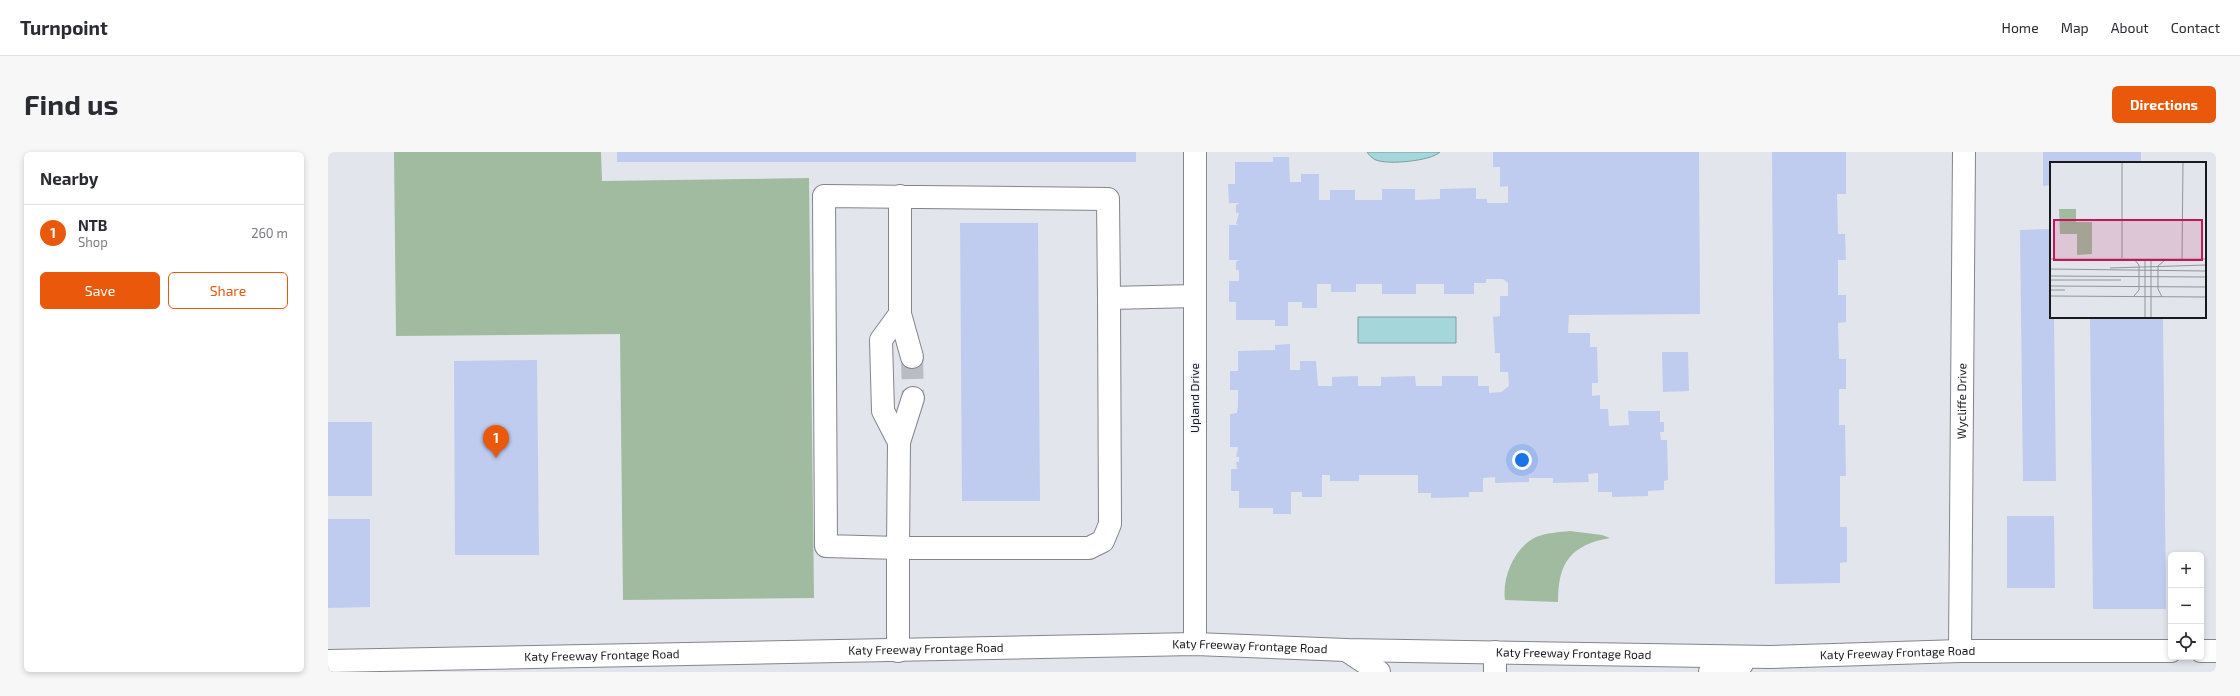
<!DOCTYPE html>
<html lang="en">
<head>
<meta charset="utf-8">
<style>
	:root { --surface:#fff; --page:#f7f7f7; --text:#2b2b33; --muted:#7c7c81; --line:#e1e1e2; --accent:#ea580c }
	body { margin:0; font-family:"Exo 2",sans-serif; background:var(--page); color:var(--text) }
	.controls { position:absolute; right:12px; bottom:12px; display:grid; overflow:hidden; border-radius:6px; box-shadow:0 2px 6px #0003 }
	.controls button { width:36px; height:36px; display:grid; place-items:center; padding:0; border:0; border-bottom:1px solid var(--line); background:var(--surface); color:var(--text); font:20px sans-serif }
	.you { position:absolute; left:1194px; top:308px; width:14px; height:14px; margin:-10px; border:3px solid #fff; border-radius:50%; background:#1a73e8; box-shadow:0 0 0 6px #1a73e833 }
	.badge { display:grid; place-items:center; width:26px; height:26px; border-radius:50%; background:var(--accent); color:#fff; font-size:13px; font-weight:700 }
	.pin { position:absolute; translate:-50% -33px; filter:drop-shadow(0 1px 2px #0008) }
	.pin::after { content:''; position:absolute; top:21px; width:14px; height:12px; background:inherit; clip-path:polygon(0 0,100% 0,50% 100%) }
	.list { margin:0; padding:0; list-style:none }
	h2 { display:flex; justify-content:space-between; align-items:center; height:52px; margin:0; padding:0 16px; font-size:17px }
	h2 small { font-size:13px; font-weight:400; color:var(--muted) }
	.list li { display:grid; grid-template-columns:26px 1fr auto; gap:12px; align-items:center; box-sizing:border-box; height:56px; padding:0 16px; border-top:1px solid var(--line) }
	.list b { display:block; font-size:15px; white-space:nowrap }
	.list p { margin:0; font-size:13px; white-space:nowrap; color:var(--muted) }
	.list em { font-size:13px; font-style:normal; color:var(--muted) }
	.actions { display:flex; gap:8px; padding:12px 16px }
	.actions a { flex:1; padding:9px 0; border:1px solid var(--accent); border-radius:6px; text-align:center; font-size:14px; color:var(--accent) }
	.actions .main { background:var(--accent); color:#fff }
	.icon { flex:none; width:22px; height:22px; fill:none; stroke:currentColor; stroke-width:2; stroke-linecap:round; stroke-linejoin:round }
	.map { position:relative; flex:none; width:1888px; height:520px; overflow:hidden; border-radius:6px }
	header { display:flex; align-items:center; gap:24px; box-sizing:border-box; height:56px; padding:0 20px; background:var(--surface); border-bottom:1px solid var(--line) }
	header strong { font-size:19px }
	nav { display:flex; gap:22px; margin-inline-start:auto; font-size:14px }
	.intro { display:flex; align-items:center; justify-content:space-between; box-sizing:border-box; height:96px; padding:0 24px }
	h1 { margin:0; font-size:28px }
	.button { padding:10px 18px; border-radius:6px; background:var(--accent); color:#fff; font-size:14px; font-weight:700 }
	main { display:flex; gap:24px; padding:0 24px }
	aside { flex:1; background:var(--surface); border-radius:6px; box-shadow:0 2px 6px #0003 }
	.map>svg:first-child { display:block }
	.green { fill:#a0bb9f }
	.water { fill:#a5d6d9; stroke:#7b9ea1 }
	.building { fill:#c0ccef }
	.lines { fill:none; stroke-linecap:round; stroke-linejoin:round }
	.minor-tunnel { stroke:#babcc3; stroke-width:22; stroke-dasharray:22 11; stroke-linecap:butt }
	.minor-casing { stroke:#83858c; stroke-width:24 }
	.major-casing { stroke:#83858c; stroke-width:24 }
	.minor { stroke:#fff; stroke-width:22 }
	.major { stroke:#fff; stroke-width:22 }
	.labels { text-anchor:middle; stroke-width:3; stroke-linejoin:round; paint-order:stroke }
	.street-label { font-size:12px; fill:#191a1d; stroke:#f0f2fa }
	.inset-road { fill:none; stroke:#929499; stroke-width:1 }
	.view { fill:#c2185b; fill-opacity:0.15; stroke:#c2185b; stroke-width:2 }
	.inset-edge { fill:none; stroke:#191a1d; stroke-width:2 }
</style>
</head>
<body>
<header>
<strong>Turnpoint</strong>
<nav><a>Home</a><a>Map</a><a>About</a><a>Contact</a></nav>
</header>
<div class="intro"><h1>Find us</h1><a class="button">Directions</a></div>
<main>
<aside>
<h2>Nearby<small></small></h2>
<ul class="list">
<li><span class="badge">1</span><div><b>NTB</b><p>Shop</p></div><em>260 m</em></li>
</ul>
<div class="actions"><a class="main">Save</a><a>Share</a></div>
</aside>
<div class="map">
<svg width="1888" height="520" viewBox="0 0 1888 520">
	<rect width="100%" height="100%" fill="#e2e5ec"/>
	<!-- green -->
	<path class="green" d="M66,0H273L274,29L481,26L486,446L295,448L292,182L68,184Z
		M1242,379L1274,383L1282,386C1243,393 1230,410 1230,450L1177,448C1174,425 1186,396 1208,385C1218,381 1231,380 1242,379Z"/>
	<!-- water -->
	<path class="water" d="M1039,0H1112C1103,9 1060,13 1048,8C1045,7 1041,3 1039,0Z
		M1030,165H1128V191H1030Z"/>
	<!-- building -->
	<path class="building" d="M289,0H808V10H289Z
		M1165,0H1371L1372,162L1241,163L1240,181H1262V195H1269L1270,231H1264V244L1272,243V257H1280L1281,274L1301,273L1300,259H1332V270H1336V280H1332L1333,288H1339L1340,328L1336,329V338L1320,339V344L1284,345V340H1270V321L1260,322L1261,330L1225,331V326H1201V330L1167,331V325L1155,326V340H1141V345L1103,346V341H1090V323H1031V329H1002V323H994V345H974V340H963V362H945V356H911V339H903V317H909L908,310H911V305H908L910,295H902V262L909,261L910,254V238H902V219H910V199L947,198V193L962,192V218H972V209H988L990,234H1004V225L1030,224V234H1053V225L1087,224L1088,234H1114V224H1150V234H1161V241L1173,240L1181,234L1180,220H1172V201H1167L1165,165L1172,164V144H1180V131L1175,127H1158V131H1146V142H1116V132H1088V142H1054V132H1028V140H1003V132H989V156H974V150H960V174H947V168H908V150H901V129H911V118H908V110L911,108H901V73H911L908,72L911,61H908V53L911,51H901L900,32H907V10H945V5H961L962,30H973V22H991V48H1002V38H1027V48H1054V37H1087V48L1112,47V37L1148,36V47H1159V51H1180V34L1172,35V15H1165Z
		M1444,0H1518V42H1509L1510,82H1517L1518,108H1510V143H1518V170L1510,171L1511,207H1518V237H1511V273H1517L1518,324H1512V375H1519V410L1512,411V431L1447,432Z
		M1715,0H1813V11H1723V33L1715,34Z
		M632,71H710L712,349H634Z
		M1723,77V165H1726L1728,329H1695L1692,78Z
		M1762,165H1835L1838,457H1765Z
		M1334,200H1360L1361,239L1335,240Z
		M209,208L211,403H127L126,209Z
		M0,270H44V344H0Z
		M1679,364H1726L1727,436H1679Z
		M0,367H42V455L0,456Z"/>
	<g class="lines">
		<!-- minor-tunnel -->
		<path class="minor-tunnel" d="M584,205L585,246"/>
		<!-- minor casing -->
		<g class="minor-casing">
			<g id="minor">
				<path d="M867,0V492"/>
				<path d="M572,44V162L553,188L555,259L571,290L570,396L498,394L496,44L780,47L781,146"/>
				<path d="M572,162L584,205"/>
				<path d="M571,290L585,246"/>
				<path d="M570,499V396H761L775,389L782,372L781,146L867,144"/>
				<path id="s1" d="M1632,499L1636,0"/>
			</g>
		</g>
		<!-- major casing -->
		<g class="major-casing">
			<g id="major">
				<path d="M1018,498L1051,520"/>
				<path d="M1873,499H1888"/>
				<path id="s2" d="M0,509L867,492L1018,498L1442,505L1632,499H1843"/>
				<path d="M1167,520V500"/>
				<path d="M1382,520L1414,512"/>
			</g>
		</g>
		<!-- minor -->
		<use href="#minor" class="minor"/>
		<!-- major -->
		<use href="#major" class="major"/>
	</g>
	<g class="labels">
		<!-- street labels -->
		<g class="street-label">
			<text transform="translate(867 246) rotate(-90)" y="4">Upland Drive</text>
			<text dy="4" stroke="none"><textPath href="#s1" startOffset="250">Wycliffe Drive</textPath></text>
			<text dy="4" stroke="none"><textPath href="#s2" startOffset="922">Katy Freeway Frontage Road</textPath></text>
			<text dy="4" stroke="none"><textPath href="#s2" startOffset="598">Katy Freeway Frontage Road</textPath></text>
			<text dy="4" stroke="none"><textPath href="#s2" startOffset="1246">Katy Freeway Frontage Road</textPath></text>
			<text dy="4" stroke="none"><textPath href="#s2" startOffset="1570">Katy Freeway Frontage Road</textPath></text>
			<text dy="4" stroke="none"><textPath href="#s2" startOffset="274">Katy Freeway Frontage Road</textPath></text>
		</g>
	</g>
	<!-- overview -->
	<g transform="translate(1722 10)">
		<rect width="156" height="156" fill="#e2e5ec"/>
		<path d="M9,47H26V60H42V92L27,93V72H10Z" fill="#a0bb9f"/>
		<path class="inset-road" d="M72,0V96M0,97H156M132,97L133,0M60,106L156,103M0,107L156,109M0,114L156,115M0,118H71M0,124L156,125M0,128H15M0,134L156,135M84,134L89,128V103L84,97M112,135L108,127V104L115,98M95,156V97M101,156V97"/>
		<path class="view" d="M4,58H152V98H4Z"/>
		<rect width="156" height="156" class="inset-edge"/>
	</g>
</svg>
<div class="controls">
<button>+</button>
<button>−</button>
<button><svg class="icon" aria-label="locate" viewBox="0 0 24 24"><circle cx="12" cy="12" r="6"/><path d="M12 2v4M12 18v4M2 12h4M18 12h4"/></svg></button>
</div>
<div class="you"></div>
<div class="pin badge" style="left:168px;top:306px">1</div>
</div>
</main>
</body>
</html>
